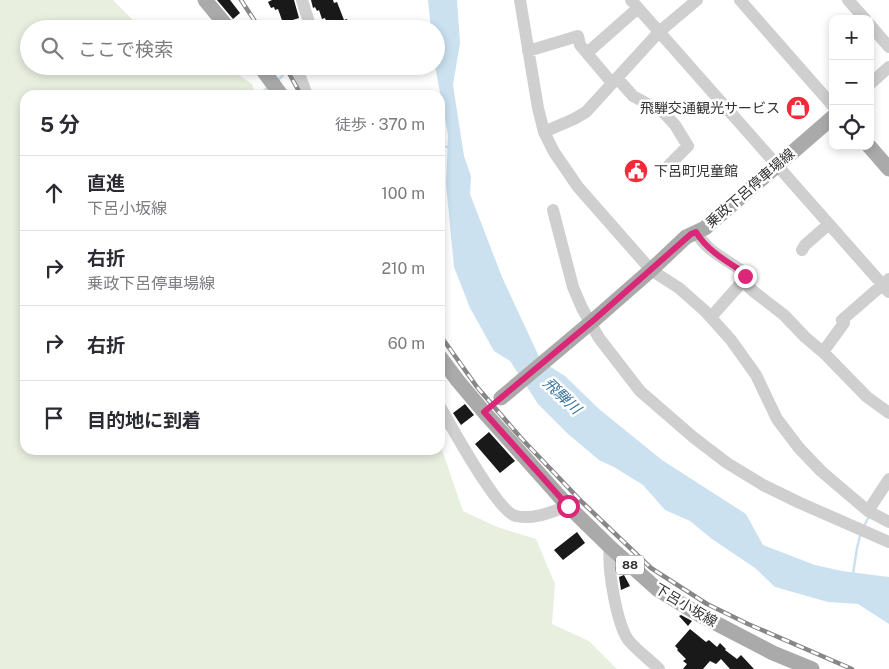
<!DOCTYPE html>
<html lang="ja">
<head>
<meta charset="utf-8">
<style>
	:root { --surface:#fff; --page:#f7f7f7; --text:#2b2b33; --muted:#7c7c81; --line:#e1e1e2 }
	body { margin:0; font-family:"Public Sans","Noto Sans JP",sans-serif; background:var(--page); color:var(--text) }
	.controls { position:absolute; right:15px; top:15px; display:grid; overflow:hidden; border-radius:10px; box-shadow:0 2px 8px #0003 }
	.controls button { width:45px; height:45px; display:grid; place-items:center; padding:0; border:0; border-bottom:1px solid var(--line); background:var(--surface); color:var(--text); font:25px sans-serif }
	.stop { position:absolute; width:15px; height:15px; margin:-11px; border:4px solid #db2777; border-radius:50%; background:#fff }
	.stop.end { background:#db2777; border-color:#fff; box-shadow:0 1px 5px #0008 }
	.list { margin:0; padding:0; list-style:none }
	h2 { display:flex; justify-content:space-between; align-items:center; height:65px; margin:0; padding:0 20px; font-size:21px }
	h2 small { font-size:16px; font-weight:400; color:var(--muted) }
	.list li { display:grid; grid-template-columns:32px 1fr auto; gap:15px; align-items:center; box-sizing:border-box; height:75px; padding:0 20px; border-top:1px solid var(--line) }
	.list b { display:block; font-size:19px; white-space:nowrap }
	.list p { margin:0; font-size:16px; white-space:nowrap; color:var(--muted) }
	.list em { font-size:16px; font-style:normal; color:var(--muted) }
	.icon { flex:none; width:28px; height:28px; fill:none; stroke:currentColor; stroke-width:2; stroke-linecap:round; stroke-linejoin:round }
	.map { position:relative; flex:none; width:889px; height:669px; overflow:hidden }
	.search { position:absolute; background:var(--surface); box-shadow:0 2px 8px #0003; left:20px; top:20px; width:425px; height:55px; display:flex; align-items:center; gap:12px; box-sizing:border-box; padding:0 18px; border-radius:28px; color:var(--muted); font-size:19px }
	.panel { position:absolute; background:var(--surface); box-shadow:0 2px 8px #0003; left:20px; top:90px; width:425px; height:365px; border-radius:15px }
	.map>svg:first-child { display:block }
	.green { fill:#e8efdf }
	.water { fill:#cbe1f0 }
	.lines { fill:none; stroke-linecap:round; stroke-linejoin:round }
	.stream { stroke:#cbe1f0; stroke-width:2.5 }
	.building { fill:#191919 }
	.minor { stroke:#cfcfcf; stroke-width:12 }
	.major { stroke:#aaa; stroke-width:15 }
	.rail-casing { stroke:#878787; stroke-width:4.5 }
	.rail { stroke:#fff; stroke-width:2.5; stroke-dasharray:8; stroke-linecap:butt }
	.major-bridge { stroke:#aaa; stroke-width:15 }
	.route { stroke:#db2777; stroke-width:6 }
	.labels { text-anchor:middle; stroke-width:5; stroke-linejoin:round; paint-order:stroke }
	.shield { fill:#fff; stroke:#707070; stroke-width:1 }
	.shield-label { font-size:12px; font-weight:bold; fill:#323232 }
	.poi-label { font-size:14px; fill:#323232; stroke:#fff; text-anchor:end }
	.street-label { font-size:14px; fill:#323232; stroke:#fff }
	.water-label { font-size:15px; font-style:italic; fill:#38749b; stroke:#fff }
</style>
</head>
<body>
<div class="map">
<svg width="889" height="669" viewBox="0 0 889 669">
	<rect width="100%" height="100%" fill="#fff"/>
	<!-- green -->
	<path class="green" d="M0,0H113L142,29H29V66H226L252,84L256,95H25V450H440V444L463,511L497,527L536,539L555,584L552,624L589,641L617,669H0Z"/>
	<!-- water -->
	<path class="water" d="M428,0H457L460,43L453,85L464,156L471,176L470,194L502,277L541,361L565,376L599,409L662,460L746,514L763,545L815,565L842,571L889,577V624L858,604L828,602L775,587L755,568L712,539L690,521L665,510L643,485L614,467L599,460L568,434L538,404L510,361L494,351L470,308L454,267L446,184L448,135L435,66L436,29H431Z"/>
	<g class="lines">
		<!-- stream -->
		<path class="stream" d="M292,67L294,66
			M278,80L283,75
			M259,95L266,89
			M440,146L448,147
			M864,526L868,518
			M853,574L857,548L860,536"/>
	</g>
	<!-- building -->
	<path class="building" d="M217,0H230L240,13L233,19Z
		M272,0H294L299,18L283,23L278,9L275,10L274,7L271,8L268,2Z
		M311,0H333L334,3L337,2L344,20L347,19L350,29H329L325,18L322,19L319,10L317,11L315,7L313,8Z
		M465,404L474,415L461,425L453,413Z
		M489,432L515,461L500,473L475,444Z
		M577,532L585,543L563,560L554,550Z
		M624,575L630,586L621,590L619,577Z
		M681,615L692,621L688,626L679,616Z
		M690,629L706,642L709,640L717,647L720,643L726,649L725,650L737,659L741,655L754,669H730L721,659L716,664L710,661L703,669H683L687,664L683,661L686,659L677,650L678,649L675,646Z"/>
	<g class="lines">
		<!-- minor -->
		<path class="minor" d="M302,0L311,29
			M520,0L538,108L544,132L554,152L578,187L651,270L679,288L705,311L731,340L756,375L777,419L799,448L821,471L868,511L889,522
			M631,0L889,292
			M740,0L833,106
			M848,0L865,19
			M870,25L889,47
			M528,51L578,36L580,45L612,83
			M587,53L638,8
			M302,66L298,71L307,95
			M617,78L633,96L664,113L675,125L688,146L669,165
			M870,84L889,67
			M544,132L574,119L586,112L659,32L697,0
			M553,210L573,287L582,308L599,338L640,391L693,437L727,463L763,485L800,503L889,542
			M696,232C707,252 728,260 745,273L743,281
			M802,250L805,245L829,224
			M711,317L743,281L753,291L784,315L805,337L825,354L867,397L889,413
			M823,352L844,323L842,320L889,279
			M440,407C451,425 498,513 516,516C534,520 551,512 568,506
			M868,511L889,479
			M610,547C607,567 617,628 630,642C639,652 650,660 659,669"/>
		<!-- major -->
		<path class="major" d="M205,0L229,29
			M260,66L281,95
			M869,146L889,169
			M595,319L651,270L686,237L705,228L833,117
			M440,357L458,381L484,412L568,506L610,547L657,589L700,615L773,653L812,669"/>
		<!-- rail casing -->
		<g class="rail-casing">
			<path id="rail" d="M241,0L260,29
				M285,66L301,95
				M440,335L477,387L521,438L582,502L651,568L707,604L748,624L852,669"/>
		</g>
		<!-- rail -->
		<use href="#rail" class="rail"/>
		<!-- major-bridge -->
		<path class="major-bridge" d="M501,398L595,319"/>
	</g>
	<g class="lines">
		<!-- route -->
		<path class="route" d="M568,506L484,412L595,319L691,234L696,232C706,249 724,260 740,270L744,273L745,276"/>
	</g>
	<!-- icons -->
	<defs>
		<g id="shop-disc" transform="scale(1.25)"><circle r="9.5" fill="#f32a38" stroke="#fff"/><path d="M-5-2.5h2.3a2.7 3.5 0 0 1 5.4 0H5L5.5 6h-11ZM-1.5-2.5h3a1.5 2.3 0 0 0-3 0Z" fill="#fff"/></g>
		<g id="civic-disc" transform="scale(1.25)"><circle r="9.5" fill="#f32a38" stroke="#fff"/><path d="M-.6-6.5H3V-4.5H.6V-3L4-1V1h2V6H-6V1h2V-1L-.6-3ZM-1.2 2.5V6h2.4V2.5Z" fill="#fff"/></g>
	</defs>
	<g fill-rule="evenodd">
		<use href="#shop-disc" x="798" y="108"/>
		<use href="#civic-disc" x="636" y="171"/>
	</g>
	<g class="labels">
		<!-- shield labels -->
		<rect class="shield" x="616" y="555.5" width="28" height="19" rx="4"/>
		<g class="shield-label">
			<text x="630" y="569">88</text>
		</g>
		<!-- poi labels -->
		<g class="poi-label">
			<text x="780" y="113">飛騨交通観光サービス</text>
			<text x="654" y="176" text-anchor="start">下呂町児童館</text>
		</g>
		<!-- street labels -->
		<g class="street-label">
			<text transform="translate(750 188) rotate(-41)" y="5">乗政下呂停車場線</text>
			<text transform="translate(686 605) rotate(31)" y="5">下呂小坂線</text>
		</g>
		<!-- water labels -->
		<g class="water-label">
			<text transform="translate(562 396) rotate(43)" y="5">飛騨川</text>
		</g>
	</g>
</svg>
<div class="controls">
<button>+</button>
<button>−</button>
<button><svg class="icon" aria-label="locate" viewBox="0 0 24 24"><circle cx="12" cy="12" r="6"/><path d="M12 2v4M12 18v4M2 12h4M18 12h4"/></svg></button>
</div>
<div class="stop" style="left:568px;top:506px"></div>
<div class="stop end" style="left:745px;top:276px"></div>
<div class="search"><svg class="icon" aria-label="search" viewBox="0 0 24 24"><circle cx="10" cy="10" r="6"/><path d="M15 15l6 6"/></svg>ここで検索</div>
<section class="panel">
<h2>5 分<small>徒歩 · 370 m</small></h2>
<ul class="list">
<li><svg class="icon" aria-label="ahead" viewBox="0 0 24 24"><path d="M12 20V5M6 11l6-6 6 6"/></svg><div><b>直進</b><p>下呂小坂線</p></div><em>100 m</em></li>
<li><svg class="icon" aria-label="right" viewBox="0 0 24 24"><path d="M7 20v-9h11M14 6l5 5-5 5"/></svg><div><b>右折</b><p>乗政下呂停車場線</p></div><em>210 m</em></li>
<li><svg class="icon" aria-label="right" viewBox="0 0 24 24"><path d="M7 20v-9h11M14 6l5 5-5 5"/></svg><div><b>右折</b></div><em>60 m</em></li>
<li><svg class="icon" aria-label="arrive" viewBox="0 0 24 24"><path d="M6 21V4h12l-3 4 3 4H6"/></svg><div><b>目的地に到着</b></div></li>
</ul>
</section>
</div>
</body>
</html>
